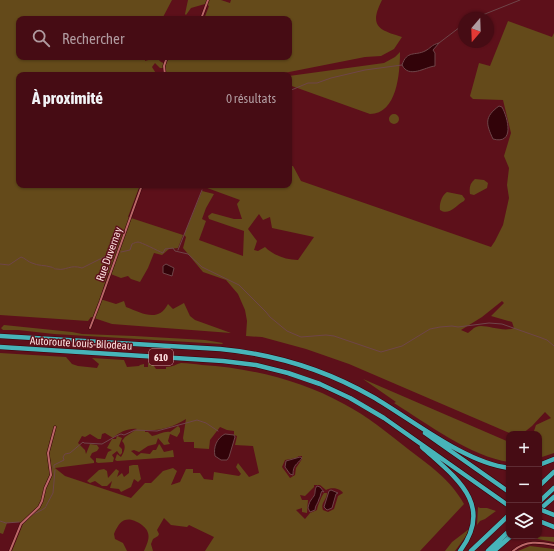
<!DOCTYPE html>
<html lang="fr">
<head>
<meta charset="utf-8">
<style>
	:root { --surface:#460c14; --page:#501a22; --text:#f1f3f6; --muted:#b09ba0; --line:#5e2c34 }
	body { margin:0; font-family:"Asap Condensed",sans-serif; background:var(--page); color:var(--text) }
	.controls { position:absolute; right:12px; bottom:12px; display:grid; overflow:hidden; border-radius:8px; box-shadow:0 1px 3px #0004 }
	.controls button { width:36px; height:36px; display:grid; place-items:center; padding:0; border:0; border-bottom:1px solid var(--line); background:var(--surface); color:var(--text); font:20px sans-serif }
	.compass { position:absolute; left:458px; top:12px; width:36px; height:36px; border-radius:50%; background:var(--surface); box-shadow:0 1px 3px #0004; rotate:199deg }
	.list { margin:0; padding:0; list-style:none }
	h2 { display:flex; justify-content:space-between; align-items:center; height:52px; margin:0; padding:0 16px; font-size:17px }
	h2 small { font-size:13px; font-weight:400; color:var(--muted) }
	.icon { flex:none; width:22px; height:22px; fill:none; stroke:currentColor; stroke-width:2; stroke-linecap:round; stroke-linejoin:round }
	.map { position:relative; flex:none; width:554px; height:551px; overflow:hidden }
	.search { position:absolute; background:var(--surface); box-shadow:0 1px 3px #0004; left:16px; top:16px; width:276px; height:44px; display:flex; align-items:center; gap:10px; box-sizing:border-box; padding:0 14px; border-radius:8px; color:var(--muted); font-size:15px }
	.panel { position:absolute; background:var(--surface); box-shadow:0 1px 3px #0004; left:16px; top:72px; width:276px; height:116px; border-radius:8px }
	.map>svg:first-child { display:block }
	.green { fill:#644a1a; fill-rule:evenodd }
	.water { fill:#320309; stroke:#6f4549 }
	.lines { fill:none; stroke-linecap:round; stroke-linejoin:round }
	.stream { stroke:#6f4549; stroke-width:1 }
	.street-casing { stroke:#380008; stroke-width:3 }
	.highway-casing { stroke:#380008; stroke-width:5.5 }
	.street { stroke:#ba6667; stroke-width:2 }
	.highway { stroke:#47b4b9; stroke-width:4.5 }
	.highway-bridge-casing { stroke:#380008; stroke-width:5.5; stroke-linecap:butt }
	.highway-bridge { stroke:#47b4b9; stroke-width:4.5 }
	.labels { text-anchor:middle; stroke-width:3; stroke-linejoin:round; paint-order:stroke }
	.shield { fill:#5d101a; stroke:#cda2a4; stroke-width:1 }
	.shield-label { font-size:10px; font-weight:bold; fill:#fde0df }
	.street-label { font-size:11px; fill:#fde0df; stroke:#5d101a }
</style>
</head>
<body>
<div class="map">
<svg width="554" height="551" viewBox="0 0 554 551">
	<rect width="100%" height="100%" fill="#5d101a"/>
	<!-- green -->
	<path class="green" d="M0,0H172L162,19H19V57H145V61L158,57V59L161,62L166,64L169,57H289V19H204L209,6L205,4L191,8L186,15L185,14L188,0H221L230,3L231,0H382C369,26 378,30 402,37L394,49L381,56L365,57L274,75H237L228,73L218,75H166L165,68H160L155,63L152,67L157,75H19V185H140L128,217L183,235L178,248L169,249L162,255L154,253L148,268L140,282L131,279L128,276L121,278L108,273L100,299L116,304L124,301L126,307C142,313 158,323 168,304L173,309L184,303L190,316L195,320L231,333L112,324L91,317L88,321L0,315Z
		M508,21L552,37L554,33V453L539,458V434H533L536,425L551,418L545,412L532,426L522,434H512L349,364L306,349L262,337L246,336L247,321L245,310L238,294L226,280L203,272L183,248L186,237L184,235L202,191L214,194L206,208L202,219L206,221L199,240L243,256L244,231L209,219L208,216L212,213L234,219H242L237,204L240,200L199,185H289V166H293L301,181L491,247L495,241L503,225L509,198L507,185L509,168L504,156L511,133L503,100L473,99L470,96L479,63L490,66ZM259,214L263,220L270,217L272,228L314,237L298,260C286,260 273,255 265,247L258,251L254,250L257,241L248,229ZM502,301L504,303L491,316L512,322L514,328C502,333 484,323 476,327C473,328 471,331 468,333L461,330L482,317Z
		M400,52C400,73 397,114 370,114L289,85V76L384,63L395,57Z
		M389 119a5 5 0 1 1 10 0a5 5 0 1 1-10 0Z
		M475,179L484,180L488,183L487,188L474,195L470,194C469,188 470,183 475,179Z
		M447,192L462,195L465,199L464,201C455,206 449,216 440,210C439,204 442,195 447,192Z
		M4,325L72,332L82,334L134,336L205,340L223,343L222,344L54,334L18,330H3L1,328Z
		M0,353L66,357L72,364L78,366L97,368L99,364L92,358L124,360L127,367L139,366L140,365L144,364V367H148V363H152L156,369H166V367C173,367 176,364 181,363C188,363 195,364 202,365C250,368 301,380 344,404C367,416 388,433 408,449C429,465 451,480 464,504L420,551H205L214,537L189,525L187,527L171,525L164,518L157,530L159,534L158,536L153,539L151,544L153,551H144C146,546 150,539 148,533C147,526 132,517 125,520C120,521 116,529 114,534L115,539L123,543L127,551H12L23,524L19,522L7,523L3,534L0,533ZM186,419L183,438L184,442H194V448L209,449L210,440L220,427L227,430L234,431V435L237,436L235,445L253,446L259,473L249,477L238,463L236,467L241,474L239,476L214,472L213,480L204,479L200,473H193V469H186L180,482L171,485L177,471L173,468L163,471L151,483H145L131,498L65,476L55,468L94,463V461L90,457L92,453L97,451L99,448L97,445L90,444L86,454L85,450L78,443L82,436L85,437L90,434L98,439H101L102,434L105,433L113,438C119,432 129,428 137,429L125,437L122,441C127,446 124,452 121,457L117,454L115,460L117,461L174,457L173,450L164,452L160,445L159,444L156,450H153L150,454L141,453L137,456L131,451L134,450L139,452L148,446L156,444L158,438L164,445L170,444L168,441L170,434L177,437L180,432V428L178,426L170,432C164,431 158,435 152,436L148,432H145V430C161,431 173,427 186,419ZM299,456H302V459L296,468L295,475L290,478L282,467L285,460L296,458ZM314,485H320L326,490C331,487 340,488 343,493L338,496L334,509L328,512L323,510C320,503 327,500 327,493H324C322,495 317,507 317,510L310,513L305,519L296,510L302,508V512L307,513L308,500H302L300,495L305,496L314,487Z
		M363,379L509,442V462C472,457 426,423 394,403L396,402Z
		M117,436L122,438L119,446L122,449V453L120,455L117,451L112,455L114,458L113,462L98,463L96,462V458L105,459L108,452L112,450L107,448L112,439H116Z
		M133,465H138L141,479L138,482L134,479L131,487L121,492L119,489L110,488L112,481L107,486H102L95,481L90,483L87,481L99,470L104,469L107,471L108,478L116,469L119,471L117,477L122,473L124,477L129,473V466Z
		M478,507L480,508H487L496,511L485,519L480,521L477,525Z
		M469,529L466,536L455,551H445L452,542Z
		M523,536L554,537V542L527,537L520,539Z
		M530,546L554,549V551H518Z"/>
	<!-- water -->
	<path class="water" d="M439,43L433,50L435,53V66C425,67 409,79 402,65C407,50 415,56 425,51C431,48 431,45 439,43Z
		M499,106L502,107C508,118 515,145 493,139C486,124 484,117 499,106Z
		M166,264L174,268L172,276L163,273V266Z
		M225,434L234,435L235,437L229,457L227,460H221L215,456C213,447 217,438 225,434Z
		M300,457L302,458C297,465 293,464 293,475L290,474L285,467L286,461Z
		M317,486L320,487L324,492L322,491C320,494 321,496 319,499C318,504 315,505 315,510L310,512L308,508C309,502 311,500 314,496C316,492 314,490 317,486Z
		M331,490L338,493L336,494L332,508L327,510L324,507L329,491Z"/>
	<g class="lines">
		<!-- stream -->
		<path class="stream" d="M475,18L520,0
			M439,43L464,24
			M289,91L308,83H317L331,78L365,70L402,65
			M203,187L204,185
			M178,250L202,190
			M121,252L130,250L132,244C134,243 137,242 138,242C141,242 158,251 163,253L165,249L173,248L175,251L188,254L202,267L239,285L266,312L270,317L287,331L301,337L326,335L334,336L381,352L402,346L430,329L440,327L452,326L458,327L489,323L502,324L539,337L547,340L554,346
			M0,264L9,265L21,257C25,258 28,262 32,263C38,266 45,265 51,267C56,268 52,269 57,269C66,271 70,264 82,268L116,251
			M54,468V465L64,460L63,457L65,454L70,453L83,442L84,443L102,444L116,436L121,434L124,435L135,430L157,431L197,420L206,423L218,431
			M46,506L53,493L55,470
			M32,515C36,512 42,511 46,507
			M0,521L6,523L19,522
			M24,523L28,519"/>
		<!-- street casing -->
		<g class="street-casing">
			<path id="street" d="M201,19L208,0
				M165,75L164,66L167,57
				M90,328L100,302L142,185
				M10,551L21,524L39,507L42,501L45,488L51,475L48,453L55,427
				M513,551C526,540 539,542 554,545"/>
		</g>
		<!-- highway casing -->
		<g class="highway-casing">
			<path id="highway" d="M0,336L220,349C274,354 326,370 373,397C411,419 465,463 509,468
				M0,347L223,361L256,365L288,373L320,384L350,398L384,418L509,506
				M425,433L509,492
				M422,447C455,477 495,504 460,551
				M539,465L554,459
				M539,486L554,472
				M539,502L554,488
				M539,510L554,497
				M544,511L554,515
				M539,521L554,527
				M471,551L509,515
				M488,551L509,531
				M494,551L511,536"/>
		</g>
		<!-- street -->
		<use href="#street" class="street"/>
		<!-- highway -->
		<use href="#highway" class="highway"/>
		<!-- highway-bridge casing -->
		<g class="highway-bridge-casing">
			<path id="highway-bridge" d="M539,509L544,511"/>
		</g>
		<!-- highway-bridge -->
		<use href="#highway-bridge" class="highway-bridge"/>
	</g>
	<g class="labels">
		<!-- shield labels -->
		<rect class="shield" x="149" y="349" width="24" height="16" rx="3"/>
		<g class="shield-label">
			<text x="161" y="361">610</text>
		</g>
		<!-- street labels -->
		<g class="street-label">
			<text transform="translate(109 254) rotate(-70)" y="4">Rue Duvernay</text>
			<text transform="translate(81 343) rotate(3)" y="4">Autoroute Louis-Bilodeau</text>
		</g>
	</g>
</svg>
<div class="controls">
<button>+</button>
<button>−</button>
<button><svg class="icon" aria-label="layers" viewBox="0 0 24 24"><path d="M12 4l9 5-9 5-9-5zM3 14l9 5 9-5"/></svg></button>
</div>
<svg class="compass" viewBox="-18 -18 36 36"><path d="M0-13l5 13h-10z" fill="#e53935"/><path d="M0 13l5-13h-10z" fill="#b09ba0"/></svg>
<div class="search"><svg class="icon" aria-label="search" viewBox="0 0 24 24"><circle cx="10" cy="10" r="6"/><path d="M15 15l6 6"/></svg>Rechercher</div>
<section class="panel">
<h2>À proximité<small>0 résultats</small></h2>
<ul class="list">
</ul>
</section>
</div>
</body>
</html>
